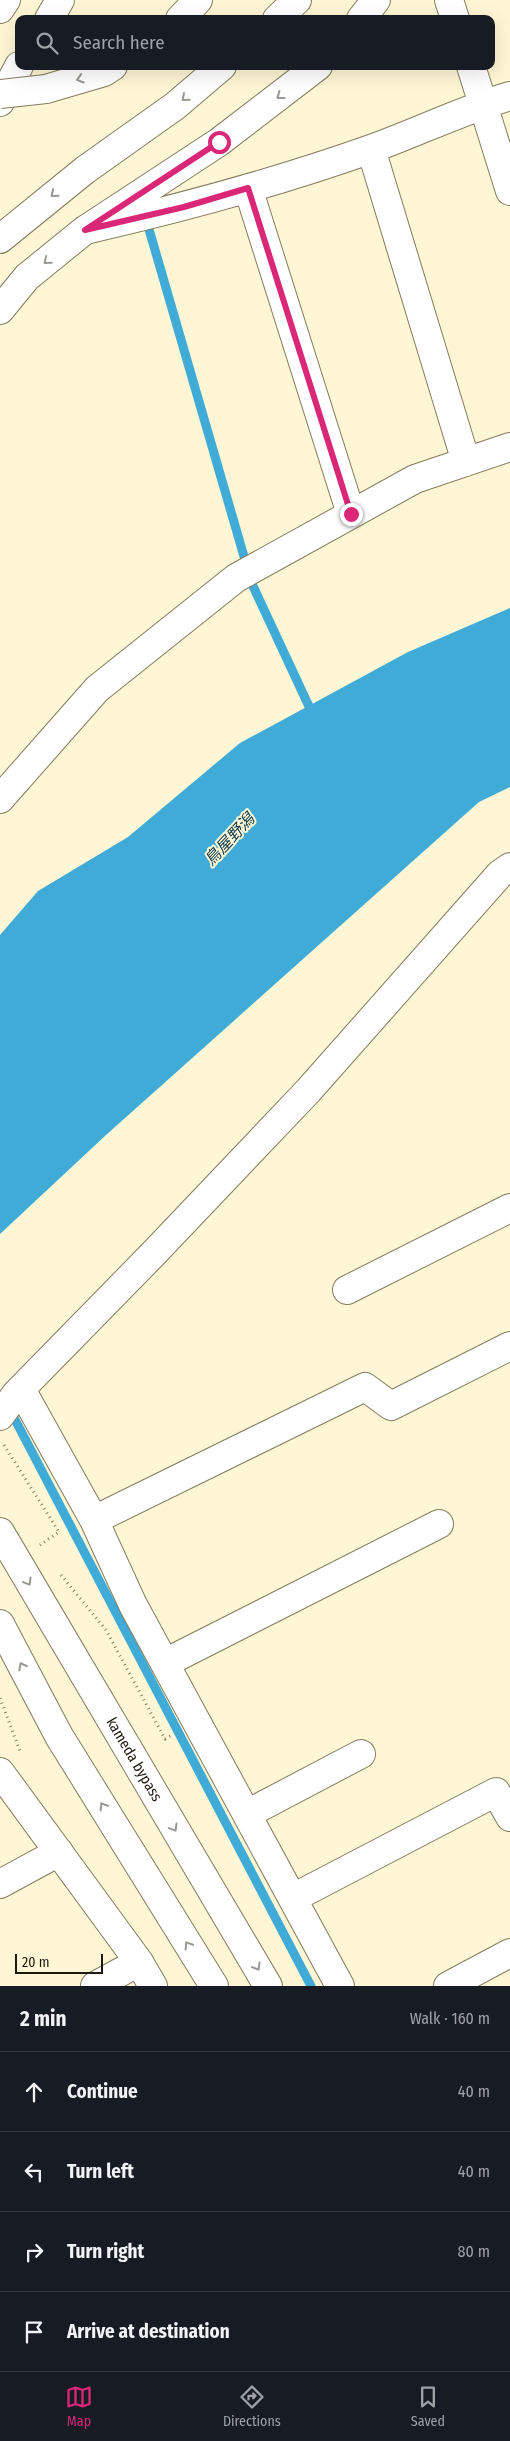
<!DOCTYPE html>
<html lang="en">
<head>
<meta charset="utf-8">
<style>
	:root { --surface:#171b24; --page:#20242c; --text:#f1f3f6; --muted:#9ea1a6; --line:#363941; --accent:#db2777 }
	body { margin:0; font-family:"Fira Sans Condensed","Noto Sans JP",sans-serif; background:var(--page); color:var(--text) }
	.scale { position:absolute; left:15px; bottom:12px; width:88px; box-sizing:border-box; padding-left:5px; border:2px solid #1c190d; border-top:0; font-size:14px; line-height:18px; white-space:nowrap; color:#1c190d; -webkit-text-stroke:4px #fef6d4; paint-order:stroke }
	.stop { position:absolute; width:15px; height:15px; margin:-11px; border:4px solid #db2777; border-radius:50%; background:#fff }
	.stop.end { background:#db2777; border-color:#fff; box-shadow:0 1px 5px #0008 }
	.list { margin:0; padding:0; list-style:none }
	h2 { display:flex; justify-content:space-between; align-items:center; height:65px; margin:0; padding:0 20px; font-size:21px }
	h2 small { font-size:16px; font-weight:400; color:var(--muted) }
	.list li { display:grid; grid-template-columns:32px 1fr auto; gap:15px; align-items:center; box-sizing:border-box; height:80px; padding:0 20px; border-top:1px solid var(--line) }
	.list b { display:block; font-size:19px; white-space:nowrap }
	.list em { font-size:16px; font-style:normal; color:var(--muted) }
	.icon { flex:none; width:28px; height:28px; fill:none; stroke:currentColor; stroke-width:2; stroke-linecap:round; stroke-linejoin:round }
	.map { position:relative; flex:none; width:510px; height:1986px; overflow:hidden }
	.search { position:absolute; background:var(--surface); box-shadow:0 5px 20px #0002; left:15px; right:15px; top:15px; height:55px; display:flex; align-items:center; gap:12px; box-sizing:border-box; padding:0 18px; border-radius:10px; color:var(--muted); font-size:19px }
	.sheet { height:385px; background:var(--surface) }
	nav { display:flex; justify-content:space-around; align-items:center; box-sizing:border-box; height:70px; border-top:1px solid var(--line); background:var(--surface); font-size:14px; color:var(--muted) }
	nav a { display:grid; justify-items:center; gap:2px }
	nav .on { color:var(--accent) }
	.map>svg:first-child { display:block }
	.water { fill:#40abd7 }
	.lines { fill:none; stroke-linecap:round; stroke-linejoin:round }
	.stream { stroke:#40abd7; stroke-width:9 }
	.minor-casing { stroke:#837c5e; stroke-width:30 }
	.trunk-casing { stroke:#837c5e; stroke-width:30 }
	.path { stroke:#85806a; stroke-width:3; stroke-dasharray:1 4; stroke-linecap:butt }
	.minor { stroke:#fff; stroke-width:28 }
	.trunk { stroke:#fff; stroke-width:28 }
	.trunk-bridge-casing { stroke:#837c5e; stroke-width:30; stroke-linecap:butt }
	.trunk-bridge { stroke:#fff; stroke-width:28 }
	.oneway { stroke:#999892 }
	.route { stroke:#db2777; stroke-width:6 }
	.labels { text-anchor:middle; stroke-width:4; stroke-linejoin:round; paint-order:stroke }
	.street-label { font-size:15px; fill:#1c190d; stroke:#fef6d4 }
	.water-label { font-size:16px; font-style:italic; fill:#0a394c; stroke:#fef6d4 }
</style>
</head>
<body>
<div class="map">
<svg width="510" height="1986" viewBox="0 0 510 1986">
	<rect width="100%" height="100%" fill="#fef6d4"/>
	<!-- water -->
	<path class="water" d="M510,608V787L479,802L106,1135L0,1234V935L38,891L128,837L240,743L408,652Z"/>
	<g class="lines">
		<!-- stream -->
		<path class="stream" d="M146,219L252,584L313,715
			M10,1410L311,1986"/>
		<!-- minor casing -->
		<g class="minor-casing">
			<path id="minor" d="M449,0L455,19
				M361,19L376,0
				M471,66L510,191
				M371,149L466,462
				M248,188L351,514
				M85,230C182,208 278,182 371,149C418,132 463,110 510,96
				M0,310L27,277L85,230L219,142L318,66
				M0,799L97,689L236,578L415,479L510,447
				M347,1290L510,1208
				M21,1389L94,1520L133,1605L340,1986
				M0,1416L16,1394L154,1253L308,1091L500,874L510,867
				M94,1520L365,1387L391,1406L510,1346
				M165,1663L439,1524
				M0,1772L139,1962L153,1986
				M247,1814L361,1754
				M0,1884L59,1852
				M293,1898L496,1792L510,1817
				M95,1986L139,1962
				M448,1986L510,1953"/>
		</g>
		<!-- trunk casing -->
		<g class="trunk-casing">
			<g id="trunk">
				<path d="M0,9L6,0"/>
				<path d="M49,19L60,0"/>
				<path d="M180,19L198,0"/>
				<path d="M277,19L297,0"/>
				<path d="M46,89L104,72L113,66"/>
				<path d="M0,102L19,66"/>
				<path d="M0,239L85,170L175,106L222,66"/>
				<path id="s1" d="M0,1532L268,1986"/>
				<path d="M0,1624L59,1736L214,1986"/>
			</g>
		</g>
		<!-- path -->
		<path class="path" d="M4,1445L59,1532L40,1545
			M61,1575L106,1630L165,1739L172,1735
			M0,1698L20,1751"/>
		<!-- minor -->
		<use href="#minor" class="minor"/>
		<!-- trunk -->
		<use href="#trunk" class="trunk"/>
		<!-- trunk-bridge casing -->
		<g class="trunk-bridge-casing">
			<path id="trunk-bridge" d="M0,94L46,89"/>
		</g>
		<!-- trunk-bridge -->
		<use href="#trunk-bridge" class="trunk-bridge"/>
	</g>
	<!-- one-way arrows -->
	<defs><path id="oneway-chevron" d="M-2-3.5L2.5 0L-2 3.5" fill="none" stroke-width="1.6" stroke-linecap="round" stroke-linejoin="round" transform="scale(1.25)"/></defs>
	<g class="oneway">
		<use href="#oneway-chevron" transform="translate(80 79) rotate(163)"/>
		<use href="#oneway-chevron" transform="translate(280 96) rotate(143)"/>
		<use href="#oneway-chevron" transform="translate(185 98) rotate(139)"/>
		<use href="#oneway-chevron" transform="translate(54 194) rotate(141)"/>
		<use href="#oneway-chevron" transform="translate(47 261) rotate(141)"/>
		<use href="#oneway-chevron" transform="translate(28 1582) rotate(59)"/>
		<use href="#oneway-chevron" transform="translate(22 1666) rotate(-118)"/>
		<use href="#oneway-chevron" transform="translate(103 1806) rotate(-122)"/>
		<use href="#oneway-chevron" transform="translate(174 1828) rotate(59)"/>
		<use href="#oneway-chevron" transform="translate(188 1945) rotate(-122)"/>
		<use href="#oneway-chevron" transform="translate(257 1967) rotate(59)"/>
	</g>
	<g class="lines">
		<!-- route -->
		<path class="route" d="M219,142L85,230L184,207L248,188L351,514"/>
	</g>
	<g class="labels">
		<!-- street labels -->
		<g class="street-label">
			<text dy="5" stroke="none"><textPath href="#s1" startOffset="264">kameda bypass</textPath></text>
		</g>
		<!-- water labels -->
		<g class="water-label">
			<text transform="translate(229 839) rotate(-47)" y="6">鳥屋野潟</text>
		</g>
	</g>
</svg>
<div class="scale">20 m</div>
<div class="stop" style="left:219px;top:142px"></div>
<div class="stop end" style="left:351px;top:514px"></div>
<div class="search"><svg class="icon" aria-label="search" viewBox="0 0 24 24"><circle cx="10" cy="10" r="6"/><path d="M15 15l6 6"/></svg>Search here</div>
</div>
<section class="sheet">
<h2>2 min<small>Walk · 160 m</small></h2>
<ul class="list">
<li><svg class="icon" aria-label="ahead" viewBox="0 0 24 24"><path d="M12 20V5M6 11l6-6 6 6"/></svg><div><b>Continue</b></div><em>40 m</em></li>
<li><svg class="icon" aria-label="left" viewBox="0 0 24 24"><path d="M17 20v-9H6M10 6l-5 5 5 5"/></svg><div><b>Turn left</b></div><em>40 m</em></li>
<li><svg class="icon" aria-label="right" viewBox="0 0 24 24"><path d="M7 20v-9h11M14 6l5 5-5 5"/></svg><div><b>Turn right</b></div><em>80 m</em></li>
<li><svg class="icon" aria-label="arrive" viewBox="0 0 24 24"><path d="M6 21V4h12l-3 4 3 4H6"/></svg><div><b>Arrive at destination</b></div></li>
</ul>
</section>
<nav>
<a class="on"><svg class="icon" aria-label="map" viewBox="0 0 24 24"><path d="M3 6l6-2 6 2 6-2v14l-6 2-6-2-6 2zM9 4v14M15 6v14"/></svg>Map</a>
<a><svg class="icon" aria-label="directions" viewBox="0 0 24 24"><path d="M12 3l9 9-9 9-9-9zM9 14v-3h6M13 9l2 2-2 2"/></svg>Directions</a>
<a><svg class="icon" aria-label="saved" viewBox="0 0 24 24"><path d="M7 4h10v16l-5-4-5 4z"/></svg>Saved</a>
</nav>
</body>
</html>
